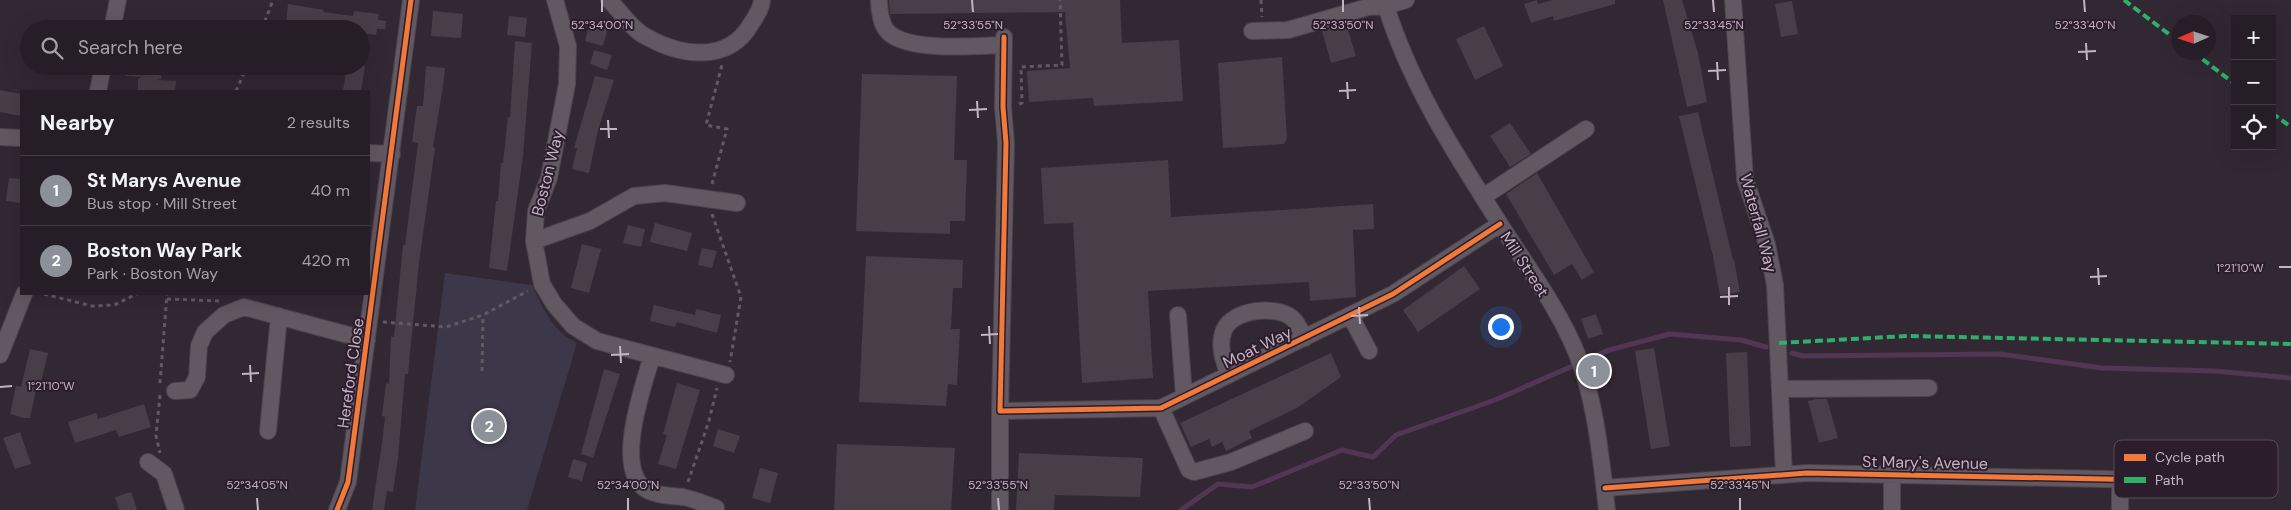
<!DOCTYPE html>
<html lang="en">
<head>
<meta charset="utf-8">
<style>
	:root { --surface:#261e26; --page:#322b32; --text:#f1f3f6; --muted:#a4a2a7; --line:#423c43; --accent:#8c9099 }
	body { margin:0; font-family:"DM Sans",sans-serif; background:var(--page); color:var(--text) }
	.controls { position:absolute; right:15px; top:15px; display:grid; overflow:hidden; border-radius:0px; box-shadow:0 5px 20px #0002 }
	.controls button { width:45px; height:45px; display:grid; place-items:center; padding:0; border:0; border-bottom:1px solid var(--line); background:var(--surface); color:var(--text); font:25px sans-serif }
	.compass { position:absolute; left:2171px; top:15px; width:45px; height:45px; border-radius:50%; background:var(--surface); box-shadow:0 5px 20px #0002; rotate:267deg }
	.you { position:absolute; left:1500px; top:326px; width:18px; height:18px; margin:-12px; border:4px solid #fff; border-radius:50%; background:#1a73e8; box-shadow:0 0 0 8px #1a73e833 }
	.badge { display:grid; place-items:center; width:32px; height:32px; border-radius:50%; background:var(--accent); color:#fff; font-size:16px; font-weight:700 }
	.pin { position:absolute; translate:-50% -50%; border:2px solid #fff; box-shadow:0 1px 5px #0006 }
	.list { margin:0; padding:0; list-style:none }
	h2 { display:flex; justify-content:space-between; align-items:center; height:65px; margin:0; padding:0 20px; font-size:21px }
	h2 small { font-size:16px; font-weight:400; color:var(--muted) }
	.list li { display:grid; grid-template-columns:32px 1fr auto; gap:15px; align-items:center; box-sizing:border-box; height:70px; padding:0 20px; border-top:1px solid var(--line) }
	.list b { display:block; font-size:19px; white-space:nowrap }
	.list p { margin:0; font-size:16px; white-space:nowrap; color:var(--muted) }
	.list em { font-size:16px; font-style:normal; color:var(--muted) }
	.icon { flex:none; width:28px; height:28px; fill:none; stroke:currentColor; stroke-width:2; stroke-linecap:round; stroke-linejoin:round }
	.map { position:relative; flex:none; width:2291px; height:510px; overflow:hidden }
	.search { position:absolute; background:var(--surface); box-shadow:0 5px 20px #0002; left:20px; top:20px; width:350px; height:55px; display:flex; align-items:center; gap:12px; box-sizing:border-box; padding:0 18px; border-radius:28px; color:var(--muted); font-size:19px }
	.panel { position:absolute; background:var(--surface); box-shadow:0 5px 20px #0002; left:20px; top:90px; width:350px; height:205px; border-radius:0px }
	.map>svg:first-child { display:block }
	.green { fill:#3c3749 }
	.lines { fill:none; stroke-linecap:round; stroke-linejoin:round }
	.stream { stroke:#533655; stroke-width:5 }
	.building { fill:#473e48 }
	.minor-casing { stroke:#4b444c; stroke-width:18 }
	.path { stroke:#615a62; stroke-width:3; stroke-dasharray:4 4; stroke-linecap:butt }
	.minor { stroke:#615862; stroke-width:16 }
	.quiet { stroke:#2db169; stroke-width:4; stroke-dasharray:8 4; stroke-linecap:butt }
	.cycleway-casing { stroke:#2c1d2c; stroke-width:8 }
	.cycleway { stroke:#f17a3a; stroke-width:5 }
	.ticks { fill:none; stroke:#c3b3c4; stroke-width:2 }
	.labels { text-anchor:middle; stroke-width:4; stroke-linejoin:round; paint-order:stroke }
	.street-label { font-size:16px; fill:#c3b3c4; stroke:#2c1d2c }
	.key { fill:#2c1d2c; stroke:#594a5a; stroke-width:1 }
	.key-label { font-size:14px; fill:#c3b3c4 }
	.ticks-label { font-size:12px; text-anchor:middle; fill:#c3b3c4; stroke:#2c1d2c; stroke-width:4; stroke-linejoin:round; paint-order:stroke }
</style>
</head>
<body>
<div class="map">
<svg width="2291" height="510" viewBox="0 0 2291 510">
	<rect width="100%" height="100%" fill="#322833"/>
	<!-- green -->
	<path class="green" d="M445,273L532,285C543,308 553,332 577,343L527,510H415Z"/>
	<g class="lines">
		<!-- stream -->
		<path class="stream" d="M1792,353L1803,356L2000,354L2102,368L2215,371L2291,378
			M1181,510L1218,484L1252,487L1342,450L1373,457L1396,435L1495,400L1609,350L1670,334L1741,340L1766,347"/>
	</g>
	<!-- building -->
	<path class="building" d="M889,0H1120L1122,43L1179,40L1183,101L1094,106L1093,98L1029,102L1027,71L1070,68L1065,12L890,14Z
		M1537,0L1538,4L1552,0H1615V4L1554,21L1553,16L1531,23L1524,4Z
		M1663,0H1682L1698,53L1707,102L1687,107Z
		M1792,1L1798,34L1781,37L1775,4Z
		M288,4L324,10L323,12L353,16L354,11L379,14L378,20L386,21L385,29H377L376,35L361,33V29H315L286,25Z
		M433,11L463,14L461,38L431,36Z
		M509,16L527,18L525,37L507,35Z
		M590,22L608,27L603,46L585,41Z
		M1346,24L1356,56L1331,63L1322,31Z
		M1484,26L1503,66L1475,80L1456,39Z
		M515,41L532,43L523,156L507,271L489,268L496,201H498L501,163H503L508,117H510Z
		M594,50L612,55L607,70L590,64Z
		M1282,57L1287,138L1284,144L1223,148L1218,63Z
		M125,66H162L161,79L157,80L176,81L175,91H138V79L141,77L125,76Z
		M347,66H365L361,91H343Z
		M426,66L445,68L443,86L433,147L435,148L419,263L408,374H405L398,458L393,492L387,491L384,510H372L383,436L385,417L382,416L386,383L389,384L391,336L394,337L403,245H405L418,143L412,142L417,106H423Z
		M862,74L957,76L954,160H967L965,221H950V234L856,231Z
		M595,76L614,80L598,130L589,173L572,169L577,148H574Z
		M0,90L21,94V116L0,112Z
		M1698,112L1733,260H1734L1740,292L1720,295L1713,256L1679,116Z
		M1510,123L1531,154L1510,167L1490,136Z
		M1168,160L1171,217L1373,204L1374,229L1353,230L1356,297L1310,301L1309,282L1148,291L1153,378L1082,383L1073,223L1044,224L1041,168Z
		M1537,173L1594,272L1582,280L1572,264L1554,275L1506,194Z
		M9,178L21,179V203L6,201Z
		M655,223L692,233L687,251L650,242Z
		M628,225L645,229L641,247L623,243Z
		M582,244L601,249L589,293L571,288Z
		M702,248L717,251L712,268L698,265Z
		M866,256L963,260L962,288H953L951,329H960L957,385L948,384L946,406L859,402Z
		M1464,266L1480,289L1418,332L1403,310Z
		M654,305L695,315L696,309L721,315L717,333L677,322L675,327L650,321Z
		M1596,314L1603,334L1588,339L1581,319Z
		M1654,348L1670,446L1651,449L1635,351Z
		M30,349L48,353L41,382L38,381L30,418H24L10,414L16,386L21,387Z
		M1747,352L1751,446L1730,447L1726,353Z
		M1331,353L1341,377L1297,408L1249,431L1252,438L1226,451L1222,442L1212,447L1209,439L1191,447L1180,423Z
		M604,369L620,374L593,458L581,454Z
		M677,383L700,390L676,469L658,464L667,435L663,434Z
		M1817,399H1827L1838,438L1819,443L1808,401Z
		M144,404L151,427L119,437L116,430L75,443L68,422L96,413L98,419Z
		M718,429L740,436L734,453L713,446Z
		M20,432L31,464L15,469L3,438Z
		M837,444L955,448L951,510H834Z
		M1019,453L1143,458L1140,497L1055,495L1054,510H1016Z
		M573,459L587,463L582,481L568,477Z
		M760,468L778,473L770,503L752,498Z
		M131,492L137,510H119L115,497Z"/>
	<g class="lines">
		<!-- minor casing -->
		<g class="minor-casing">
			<path id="minor" d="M555,0L568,46L567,84L549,178L536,211L534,241L542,284L554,304L573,326L597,341L726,375
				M609,0C620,11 632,29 645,36C680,56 728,64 751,24C756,16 761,10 762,0
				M879,0C879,10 881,26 889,33C911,52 975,46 1004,45
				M1384,0C1409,83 1454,152 1500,224C1527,267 1558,307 1577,354C1596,402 1601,459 1607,510
				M1733,0L1745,179L1767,244L1775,285L1784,475
				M112,29L118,0
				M1252,31L1288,30L1368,7L1386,6L1406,0
				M98,91L103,66
				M0,137L21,138
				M369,153L392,154
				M1483,197L1586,129
				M534,241L590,221L634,196L665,193L737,203
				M1178,315L1184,396
				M1350,315L1369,351
				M0,355L24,294
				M652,356C644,385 611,473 649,491C662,497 670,495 683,497C694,499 705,504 716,508
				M1229,375C1223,360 1218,345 1224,330C1233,309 1276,305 1292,318C1298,323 1301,332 1305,338
				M1781,389L1929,388
				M175,391L190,390L197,377L199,346L205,332L224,315L244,307L367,340
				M1161,408L1189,470L1194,472L1231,462L1305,431
				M1000,411L1161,408L1393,294L1500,224
				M268,431L279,316
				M148,462L164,474L176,510
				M1605,488L1807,473L2246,482
				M337,510L348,482L411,0
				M1000,510V411L1006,143L1003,107L1004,37
				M1892,510V474
				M2120,510V479"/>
		</g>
		<!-- path -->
		<path class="path" d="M1261,0L1262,17
			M262,29L273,0
			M236,91L247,66
			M1019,104L1022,103L1021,67L1062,65L1060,0
			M712,184L727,129L706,125L722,65
			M712,214L741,297L730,362
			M44,294L92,306L114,305L137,294
			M167,299L219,301
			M383,322L446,327L483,315L528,291
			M482,371L483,315
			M160,383L167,294
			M160,395L156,436L160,453
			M688,482L709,421L717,388"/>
		<!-- minor -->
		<use href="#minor" class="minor"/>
		<!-- quiet -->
		<path class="quiet" d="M2124,0L2178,41
			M2193,52L2235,84
			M2272,113L2291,127
			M1779,343L1907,336L2291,344"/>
		<!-- cycleway casing -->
		<g class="cycleway-casing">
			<path id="cycleway" d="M1004,37L1003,107L1006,143L1000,411L1161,408L1393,294L1500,224
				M1605,488L1807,473L2246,482
				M337,510L348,482L411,0"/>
		</g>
		<!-- cycleway -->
		<use href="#cycleway" class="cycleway"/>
	</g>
	<!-- ticks -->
	<path class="ticks" d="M602,0V12M972,0L973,12M1343,0V12M1713,0L1714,12M2084,0L2085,12M2086,43L2087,60M2078,52L2096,51M1717,62L1718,80M1708,71L1726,70M1347,82L1348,99M1339,91L1356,90M977,101L978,118M969,110L987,109M608,120L609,138M600,129H617M2279,267H2291M2098,268L2099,285M2090,277L2107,276M1729,287V305M1720,297L1738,296M1359,307L1360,324M1351,316L1368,315M989,326L990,344M981,335L998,334M620,346L621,363M611,355L629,354M250,365L251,382M242,374L259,373M0,387L12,386M257,498L258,510M628,498V510M998,498L999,510M1369,498L1370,510M1740,498V510"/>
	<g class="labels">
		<!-- street labels -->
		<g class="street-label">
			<text transform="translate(547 173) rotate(-76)" y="6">Boston Way</text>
			<text transform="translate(1759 223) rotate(75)" y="6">Waterfall Way</text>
			<text transform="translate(1525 264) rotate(57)" y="6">Mill Street</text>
			<text transform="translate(1257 347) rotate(-26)" y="6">Moat Way</text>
			<text transform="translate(350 373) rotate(-82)" y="6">Hereford Close</text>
			<text transform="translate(1925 462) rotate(1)" y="6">St Mary's Avenue</text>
		</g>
	</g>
	<!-- legend -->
	<rect x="2114" y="440" width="164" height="58" rx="8" class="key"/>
	<rect x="2124" y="454" width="22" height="7" fill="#f17a3a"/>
	<rect x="2124" y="477" width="22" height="6" fill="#2db169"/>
	<g class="key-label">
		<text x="2155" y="462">Cycle path</text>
		<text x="2155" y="485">Path</text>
	</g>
	<g class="ticks-label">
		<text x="602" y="29">52°34'00"N</text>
		<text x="973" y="29">52°33'55"N</text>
		<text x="1343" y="29">52°33'50"N</text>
		<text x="1714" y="29">52°33'45"N</text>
		<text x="2085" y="29">52°33'40"N</text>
		<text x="2240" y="272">1°21'10"W</text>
		<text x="51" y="390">1°21'10"W</text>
		<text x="257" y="489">52°34'05"N</text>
		<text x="628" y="489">52°34'00"N</text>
		<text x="998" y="489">52°33'55"N</text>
		<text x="1369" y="489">52°33'50"N</text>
		<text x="1740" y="489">52°33'45"N</text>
	</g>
</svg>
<div class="controls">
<button>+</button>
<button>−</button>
<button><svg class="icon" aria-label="locate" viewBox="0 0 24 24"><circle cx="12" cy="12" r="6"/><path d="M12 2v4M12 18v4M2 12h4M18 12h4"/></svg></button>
</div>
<svg class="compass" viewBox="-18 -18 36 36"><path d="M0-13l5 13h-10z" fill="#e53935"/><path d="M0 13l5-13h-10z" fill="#a4a2a7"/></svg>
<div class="you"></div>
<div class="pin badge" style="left:1594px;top:371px">1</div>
<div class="pin badge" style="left:489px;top:426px">2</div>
<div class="search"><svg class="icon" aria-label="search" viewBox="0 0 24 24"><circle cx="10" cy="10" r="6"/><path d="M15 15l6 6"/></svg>Search here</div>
<section class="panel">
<h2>Nearby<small>2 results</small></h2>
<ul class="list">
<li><span class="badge">1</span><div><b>St Marys Avenue</b><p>Bus stop · Mill Street</p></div><em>40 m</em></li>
<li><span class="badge">2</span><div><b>Boston Way Park</b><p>Park · Boston Way</p></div><em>420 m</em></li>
</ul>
</section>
</div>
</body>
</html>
